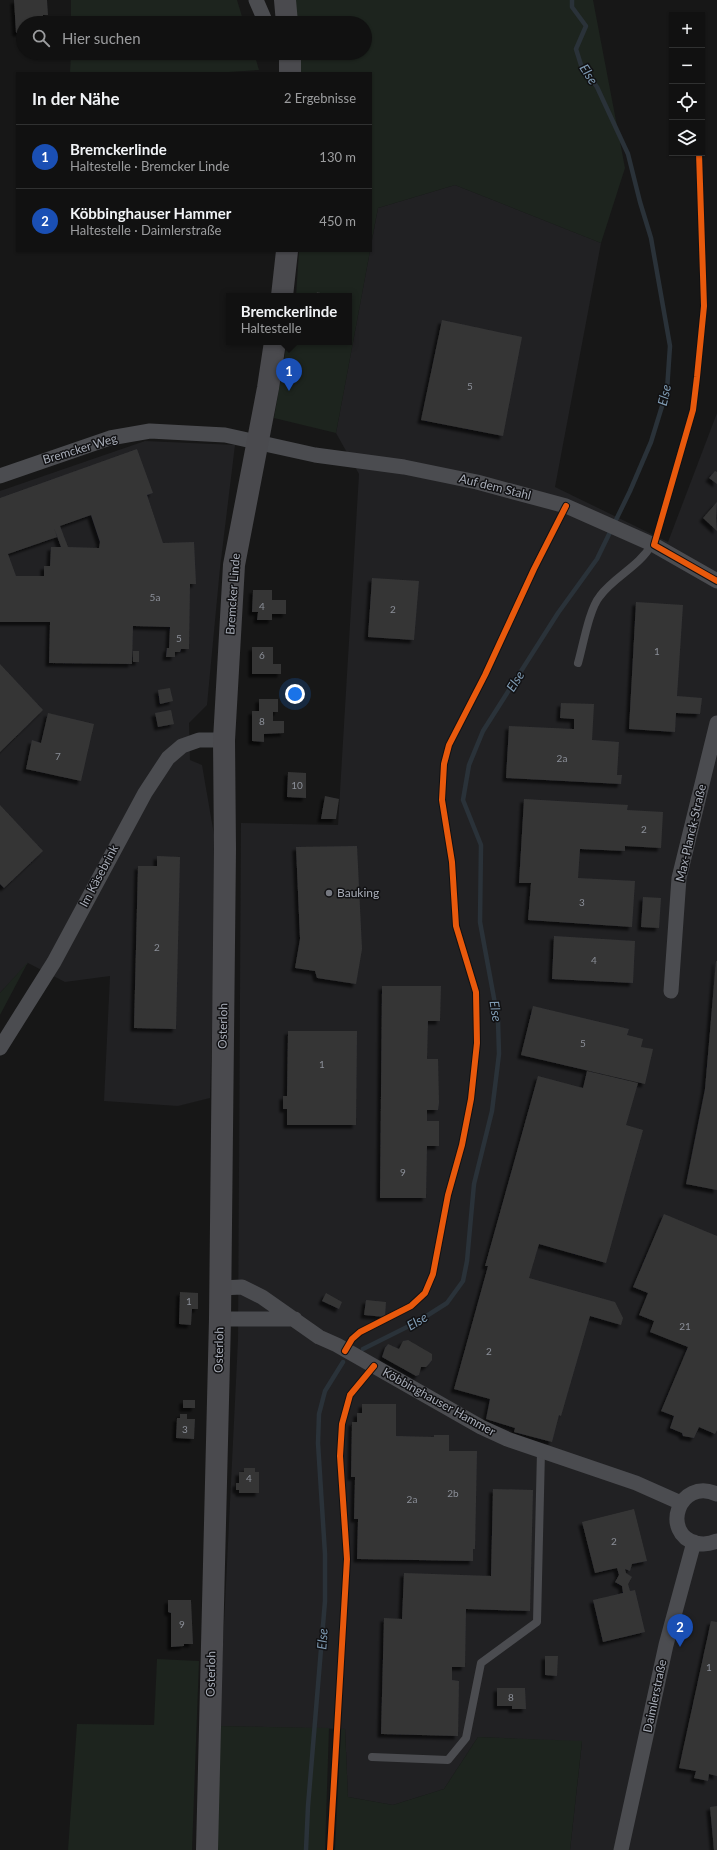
<!DOCTYPE html>
<html lang="de">
<head>
<meta charset="utf-8">
<style>
	:root { --surface:#111; --page:#1a1a1a; --text:#f1f3f6; --muted:#9c9d9f; --line:#303131; --accent:#ea580c }
	body { margin:0; font-family:Lato,sans-serif; background:var(--page); color:var(--text) }
	.controls { position:absolute; right:12px; top:12px; display:grid; overflow:hidden; border-radius:0px; box-shadow:0 1px 3px #0004 }
	.controls button { width:36px; height:36px; display:grid; place-items:center; padding:0; border:0; border-bottom:1px solid var(--line); background:var(--surface); color:var(--text); font:20px sans-serif }
	.you { position:absolute; left:295px; top:694px; width:14px; height:14px; margin:-10px; border:3px solid #fff; border-radius:50%; background:#1a73e8; box-shadow:0 0 0 6px #1a73e833 }
	.badge { display:grid; place-items:center; width:26px; height:26px; border-radius:50%; background:var(--accent); color:#fff; font-size:13px; font-weight:700 }
	.pin { position:absolute; translate:-50% -33px; filter:drop-shadow(0 1px 2px #0008) }
	.pin::after { content:''; position:absolute; top:21px; width:14px; height:12px; background:inherit; clip-path:polygon(0 0,100% 0,50% 100%) }
	.popup { position:absolute; left:226px; top:293px; width:126px; height:52px; box-sizing:border-box; display:grid; place-content:center; border-radius:0px; background:var(--surface); filter:drop-shadow(0 1px 3px #0005); font-size:13px; white-space:nowrap; color:var(--muted) }
	.popup b { font-size:15px; color:var(--text) }
	.popup::after { content:''; position:absolute; left:50%; top:100%; margin-left:-8px; border:8px solid transparent; border-top-color:var(--surface) }
	.list { margin:0; padding:0; list-style:none }
	h2 { display:flex; justify-content:space-between; align-items:center; height:52px; margin:0; padding:0 16px; font-size:17px }
	h2 small { font-size:13px; font-weight:400; color:var(--muted) }
	.list li { display:grid; grid-template-columns:26px 1fr auto; gap:12px; align-items:center; box-sizing:border-box; height:64px; padding:0 16px; border-top:1px solid var(--line) }
	.list b { display:block; font-size:15px; white-space:nowrap }
	.list p { margin:0; font-size:13px; white-space:nowrap; color:var(--muted) }
	.list em { font-size:13px; font-style:normal; color:var(--muted) }
	.icon { flex:none; width:22px; height:22px; fill:none; stroke:currentColor; stroke-width:2; stroke-linecap:round; stroke-linejoin:round }
	.map { position:relative; flex:none; width:717px; height:1850px; overflow:hidden }
	.search { position:absolute; background:var(--surface); box-shadow:0 1px 3px #0004; left:16px; top:16px; width:356px; height:44px; display:flex; align-items:center; gap:10px; box-sizing:border-box; padding:0 14px; border-radius:22px; color:var(--muted); font-size:15px }
	.panel { position:absolute; background:var(--surface); box-shadow:0 1px 3px #0004; left:16px; top:72px; width:356px; height:180px; border-radius:0px }
	.map>svg:first-child { display:block }
	.built { fill:#212123 }
	.green { fill:#1d241e }
	.lines { fill:none; stroke-linecap:round; stroke-linejoin:round }
	.stream { stroke:#2a3239; stroke-width:4.5 }
	.building { fill:#353536; fill-rule:evenodd; filter:url(#shadow) }
	.lane { stroke:#4b4c50; stroke-width:8 }
	.street { stroke:#4b4c50; stroke-width:15 }
	.secondary { stroke:#4a4a4e; stroke-width:22 }
	.cycleway-casing { stroke:#111113; stroke-width:8 }
	.cycleway { stroke:#e8590c; stroke-width:6 }
	.poi-dot { fill:#757880; stroke:#111113; stroke-width:1.5 }
	.labels { text-anchor:middle; stroke-width:3; stroke-linejoin:round; paint-order:stroke }
	.number-label { font-size:10px; fill:#8b8f98 }
	.street-label { font-size:12px; fill:#a8adb8; stroke:#111113 }
	.poi-label { font-size:12px; fill:#a8adb8; stroke:#111113; text-anchor:start }
	.water-label { font-size:13px; font-style:italic; fill:#7f9bb3; stroke:#111113 }
</style>
</head>
<body>
<div class="map">
<svg width="717" height="1850" viewBox="0 0 717 1850">
	<defs>
		<filter id="shadow"><feDropShadow dx="-3.5" dy="3.5" stdDeviation="1" flood-color="#0009"/></filter>
	</defs>
	<rect width="100%" height="100%" fill="#171717"/>
	<!-- built -->
	<path class="built" d="M455,185L601,243L555,487L668,542L717,413V1850H570L582,1742L478,1737L444,1789L393,1805L348,1797L345,1729L219,1726L238,1340L241,823L338,825L359,474L336,433L378,208Z
		M145,441L235,445L220,568L207,705L189,723L190,760L202,765L217,852L210,1098L178,1106L104,1101L110,976L65,982L28,963L0,993V491Z"/>
	<!-- green -->
	<path class="green" d="M71,0H237L244,23H71Z
		M293,0H593L625,168L601,243L455,185L378,208L371,244V73H299L298,53H365V23H297Z
		M71,53H254L259,70L214,73H70Z
		M299,251H370L336,433L274,418L287,342H349V296H296Z
		M28,962L0,1015V993Z
		M157,1659L199,1661L192,1850H68L77,1724L154,1725Z
		M219,1726L329,1728L325,1850H216Z
		M341,1729H345L348,1797L393,1805L444,1789L478,1737L582,1741L570,1850H335Z"/>
	<g class="lines">
		<!-- stream -->
		<path class="stream" d="M363,1349L417,1322L447,1303L463,1281L467,1261L474,1184L492,1111L499,1054L498,1020L480,922L481,845L463,800L469,765L483,731L558,613L597,559L630,491L651,442L667,390L670,346L651,238L640,202L628,154L597,87L581,65L576,49L586,26L572,7V0
			M306,1850L308,1806L325,1601V1554L318,1443L319,1414L325,1391L343,1362"/>
	</g>
	<!-- building -->
	<path class="building" d="M14,0H47L48,15H43L44,23H23V32L16,33Z
		M317,292L331,296H316Z
		M442,320L522,337L503,436L421,420Z
		M137,449L153,493L147,495L163,543L194,542L196,584H190L189,649H181L180,652H175V657H166L167,648H169L170,627L133,626L132,664L49,663L50,622H0V498ZM91,515L100,542L99,548L68,547L60,526ZM54,528L61,547H51L50,566H44V576H16L8,554L57,537Z
		M715,471L717,472V484L709,478Z
		M717,502L716,518L717,531L703,518Z
		M372,578L419,581L414,640L368,637Z
		M253,590H272V600H286V614H272V620H257L258,612H252Z
		M636,602L683,605L677,696L702,698L700,714L676,713L675,732L629,729Z
		M252,647H273V664H281V674H252Z
		M133,651H139V662H133Z
		M0,664L43,710L0,752Z
		M170,688L173,701L160,704L158,690Z
		M259,699H278V712H273V721H284V733L264,734V742L252,741V711H259Z
		M561,703L594,704L592,740L619,742L617,775H622L621,784L506,778L509,726L574,729V719L560,718Z
		M171,710L174,724L158,727L155,713Z
		M48,713L94,724L81,781L26,769L32,740L41,743Z
		M288,772L306,773V798L287,797Z
		M325,796L339,799L336,819H321Z
		M524,799L628,805L627,810L663,812L661,848L625,846V851L580,849L578,878L635,881L632,927L528,920L531,883H519Z
		M0,805L43,851L4,888L0,884Z
		M357,846L362,949L356,984L317,978L315,971L295,968L300,939L296,847Z
		M157,856L180,857L176,1029L134,1028L138,866H157Z
		M643,897L661,898L659,928L641,927Z
		M554,936L635,941L633,983L552,979Z
		M716,961H717V1190L686,1184L705,1089Z
		M382,986H441L440,1021H428L427,1059H438L439,1103L438,1110H427V1121H439V1146H427L426,1198H380Z
		M533,1006L629,1029L627,1035L643,1039L641,1047L653,1049L645,1084L521,1055Z
		M288,1031H357L356,1125H287V1109H283V1096H287Z
		M587,1071L638,1083L626,1125L643,1130L606,1263L539,1244L529,1278L615,1302L623,1318L621,1325L590,1316L561,1416L559,1415L552,1442L514,1432L515,1428L486,1419L490,1399L454,1389L488,1266H485L538,1076L583,1088Z
		M664,1214L717,1236V1430L715,1434L699,1427L694,1438L683,1436L682,1433L670,1428L674,1416L661,1411L688,1347L650,1332L654,1321L639,1315L648,1293L633,1287Z
		M180,1292L198,1293V1309H192L191,1325L179,1324Z
		M326,1293L342,1302L339,1309L322,1301Z
		M366,1300L386,1302L385,1317L364,1315Z
		M408,1340L432,1354V1360L429,1364L426,1367H421L419,1375L416,1376L382,1357L385,1348L388,1344L399,1349L403,1341Z
		M183,1400H195V1408H183Z
		M362,1404H396V1436L434,1437V1435H449V1451H477L475,1549H473V1561L357,1559L358,1519H354L355,1477H351L352,1422H357V1413H362Z
		M180,1414H187V1419H195L194,1439L176,1438L177,1418H180Z
		M244,1468H255V1472H259V1493H239V1490H236V1483H239V1472H244Z
		M493,1489L533,1490L530,1611L466,1609L465,1667H452V1680L459,1681L458,1736L381,1734L384,1618L402,1619L404,1573L491,1576Z
		M634,1509L647,1561L632,1564L630,1571L625,1569L626,1573L632,1577L628,1584L630,1591L635,1590L645,1632L603,1642L593,1600L623,1593L622,1586L615,1582L619,1575L617,1568L595,1573L582,1522Z
		M168,1600H191L193,1644H184V1646L171,1647V1613L168,1612Z
		M711,1621L717,1622V1776L709,1774L708,1781L694,1778L696,1771L679,1768Z
		M545,1656H558L557,1676L545,1675Z
		M497,1688H525L526,1709H512V1706H497Z
		M717,1806V1850H714L710,1807Z"/>
	<g class="lines">
		<!-- lane -->
		<path class="lane" d="M578,663C583,646 589,609 600,596C615,576 639,567 652,544
			M372,1757L448,1760L466,1738L481,1663L537,1622L541,1451"/>
		<!-- street -->
		<path class="street" d="M256,0L266,23
			M0,476L110,438L150,431L225,435L315,455L404,467L477,482L566,506L654,545L717,581
			M671,991L679,878L717,723
			M0,1048L54,962L145,793L168,758L182,746L199,740H224
			M220,1288L242,1287L262,1297L319,1337L337,1345L481,1427L507,1439L636,1483L681,1503
			M220,1319H295
			M717,1494C678,1477 661,1534 696,1543C704,1545 710,1544 717,1541
			M621,1850L666,1645L694,1542"/>
		<!-- secondary -->
		<path class="secondary" d="M285,0L287,23
			M290,53V73
			M282,296L287,251
			M207,1850L220,1319L225,849L224,740L234,565L268,388L275,342"/>
		<!-- cycleway casing -->
		<g class="cycleway-casing">
			<path id="cycleway" d="M699,153L704,306L697,377L693,410L654,545L717,581
				M345,1351L352,1339L360,1332L411,1306L425,1293L433,1274L448,1195L462,1145L471,1099L477,1043L476,992L456,926L452,862L442,800L444,764L449,745L485,675L534,569L566,506
				M330,1850L347,1559L340,1456L342,1424L350,1395L374,1366"/>
		</g>
		<!-- cycleway -->
		<use href="#cycleway" class="cycleway"/>
	</g>
	<!-- markers -->
	<circle class="poi-dot" cx="329" cy="893" r="4"/>
	<g class="labels">
		<!-- number labels -->
		<g class="number-label">
			<text x="470" y="390">5</text>
			<text x="155" y="601">5a</text>
			<text x="262" y="610">4</text>
			<text x="393" y="613">2</text>
			<text x="179" y="642">5</text>
			<text x="657" y="655">1</text>
			<text x="262" y="659">6</text>
			<text x="262" y="725">8</text>
			<text x="58" y="760">7</text>
			<text x="562" y="762">2a</text>
			<text x="297" y="789">10</text>
			<text x="644" y="833">2</text>
			<text x="582" y="906">3</text>
			<text x="157" y="951">2</text>
			<text x="594" y="964">4</text>
			<text x="583" y="1047">5</text>
			<text x="322" y="1068">1</text>
			<text x="403" y="1176">9</text>
			<text x="189" y="1305">1</text>
			<text x="685" y="1330">21</text>
			<text x="489" y="1355">2</text>
			<text x="185" y="1433">3</text>
			<text x="249" y="1482">4</text>
			<text x="453" y="1497">2b</text>
			<text x="412" y="1503">2a</text>
			<text x="614" y="1545">2</text>
			<text x="182" y="1628">9</text>
			<text x="709" y="1671">1</text>
			<text x="511" y="1701">8</text>
		</g>
		<!-- street labels -->
		<g class="street-label">
			<text transform="translate(80 449) rotate(-17)" y="4">Bremcker Weg</text>
			<text transform="translate(495 487) rotate(14)" y="4">Auf dem Stahl</text>
			<text transform="translate(233 594) rotate(-86)" y="4">Bremcker Linde</text>
			<text transform="translate(691 833) rotate(-77)" y="4">Max-Planck-Straße</text>
			<text transform="translate(99 876) rotate(-62)" y="4">Im Käsebrink</text>
			<text transform="translate(223 1026) rotate(-89)" y="4">Osterloh</text>
			<text transform="translate(219 1350) rotate(-89)" y="4">Osterloh</text>
			<text transform="translate(439 1402) rotate(29)" y="4">Köbbinghauser Hammer</text>
			<text transform="translate(211 1674) rotate(-89)" y="4">Osterloh</text>
			<text transform="translate(655 1696) rotate(-78)" y="4">Daimlerstraße</text>
		</g>
		<!-- poi labels -->
		<g class="poi-label">
			<text x="337" y="897">Bauking</text>
		</g>
		<!-- water labels -->
		<g class="water-label">
			<text transform="translate(589 74) rotate(57)" y="5">Else</text>
			<text transform="translate(664 395) rotate(-77)" y="5">Else</text>
			<text transform="translate(515 681) rotate(-57)" y="5">Else</text>
			<text transform="translate(496 1011) rotate(82)" y="5">Else</text>
			<text transform="translate(417 1321) rotate(-30)" y="5">Else</text>
			<text transform="translate(322 1639) rotate(-86)" y="5">Else</text>
		</g>
	</g>
</svg>
<div class="controls">
<button>+</button>
<button>−</button>
<button><svg class="icon" aria-label="locate" viewBox="0 0 24 24"><circle cx="12" cy="12" r="6"/><path d="M12 2v4M12 18v4M2 12h4M18 12h4"/></svg></button>
<button><svg class="icon" aria-label="layers" viewBox="0 0 24 24"><path d="M12 4l9 5-9 5-9-5zM3 14l9 5 9-5"/></svg></button>
</div>
<div class="you"></div>
<div class="pin badge" style="left:289px;top:391px;background:#1a4fb4">1</div>
<div class="popup"><b>Bremckerlinde</b>Haltestelle</div>
<div class="pin badge" style="left:680px;top:1647px;background:#1a4fb4">2</div>
<div class="search"><svg class="icon" aria-label="search" viewBox="0 0 24 24"><circle cx="10" cy="10" r="6"/><path d="M15 15l6 6"/></svg>Hier suchen</div>
<section class="panel">
<h2>In der Nähe<small>2 Ergebnisse</small></h2>
<ul class="list">
<li><span class="badge" style="background:#1a4fb4">1</span><div><b>Bremckerlinde</b><p>Haltestelle · Bremcker Linde</p></div><em>130 m</em></li>
<li><span class="badge" style="background:#1a4fb4">2</span><div><b>Köbbinghauser Hammer</b><p>Haltestelle · Daimlerstraße</p></div><em>450 m</em></li>
</ul>
</section>
</div>
</body>
</html>
